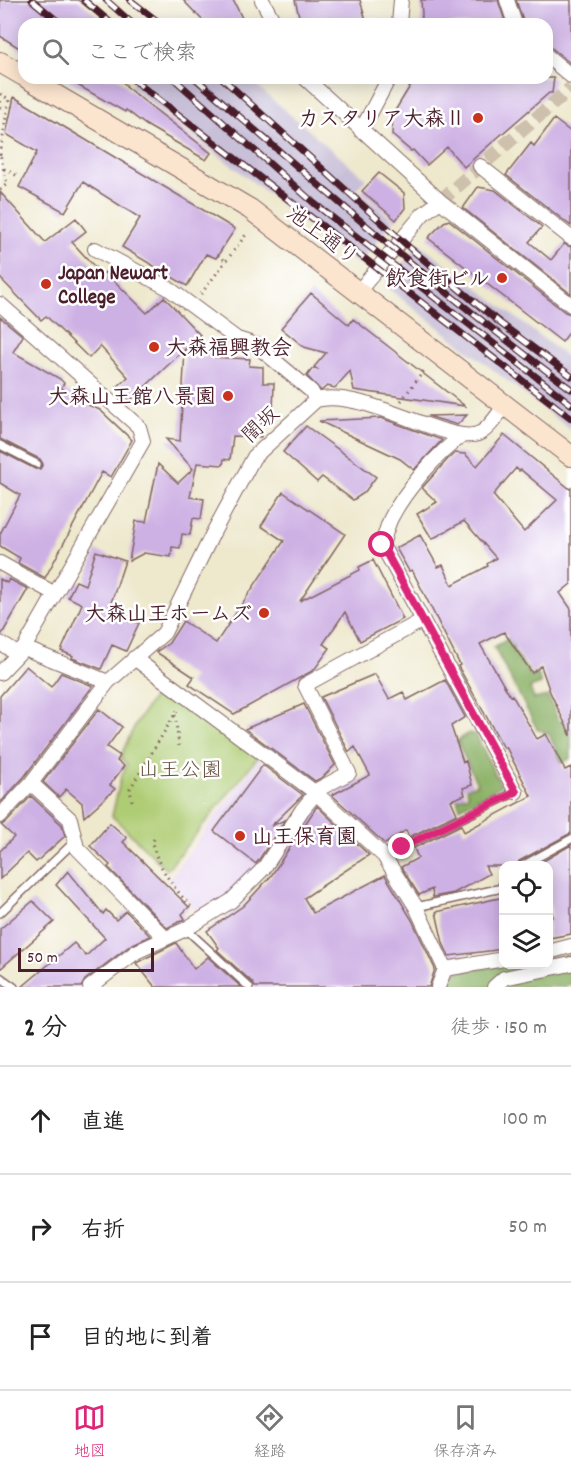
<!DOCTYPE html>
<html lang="ja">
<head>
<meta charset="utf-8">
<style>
	:root { --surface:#fff; --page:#f6f6f6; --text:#222; --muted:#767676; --line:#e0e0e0; --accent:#db2777 }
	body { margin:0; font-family:Dekko,"Klee One",sans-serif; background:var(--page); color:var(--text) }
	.controls { position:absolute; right:18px; bottom:18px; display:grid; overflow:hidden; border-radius:12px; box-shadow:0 3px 15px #0003 }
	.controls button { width:54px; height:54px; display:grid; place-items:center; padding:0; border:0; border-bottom:2px solid var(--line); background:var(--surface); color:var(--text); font:30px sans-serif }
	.scale { position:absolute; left:18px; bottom:15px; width:136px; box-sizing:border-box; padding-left:6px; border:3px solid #4a1f2b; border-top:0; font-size:16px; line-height:21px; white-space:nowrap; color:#4a1f2b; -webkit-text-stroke:4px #fff; paint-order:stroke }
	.stop { position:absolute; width:18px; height:18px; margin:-14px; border:4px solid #db2777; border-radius:50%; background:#fff }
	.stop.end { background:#db2777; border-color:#fff; box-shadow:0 2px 6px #0008 }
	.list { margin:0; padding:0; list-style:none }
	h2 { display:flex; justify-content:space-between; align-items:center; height:78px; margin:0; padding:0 24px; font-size:26px }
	h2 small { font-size:20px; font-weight:400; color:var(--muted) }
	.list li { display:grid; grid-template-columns:39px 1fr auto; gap:18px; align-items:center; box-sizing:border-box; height:108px; padding:0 24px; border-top:2px solid var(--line) }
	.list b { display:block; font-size:22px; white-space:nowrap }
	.list em { font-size:20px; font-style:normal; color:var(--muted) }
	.icon { flex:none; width:33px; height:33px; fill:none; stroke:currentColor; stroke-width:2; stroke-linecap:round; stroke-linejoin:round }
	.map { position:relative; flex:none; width:571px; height:987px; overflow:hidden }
	.search { position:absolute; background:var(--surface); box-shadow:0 3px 15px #0003; left:18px; right:18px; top:18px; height:66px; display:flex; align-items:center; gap:15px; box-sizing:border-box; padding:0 21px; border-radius:18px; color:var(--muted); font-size:22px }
	.sheet { height:402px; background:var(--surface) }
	nav { display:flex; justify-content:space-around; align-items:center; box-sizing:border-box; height:84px; border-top:2px solid var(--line); background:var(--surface); font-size:16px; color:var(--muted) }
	nav a { display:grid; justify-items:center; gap:3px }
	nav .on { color:var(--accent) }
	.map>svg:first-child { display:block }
	.built { fill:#e6d2f0 }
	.industrial { fill:#c8bfd8 }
	.green { fill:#aecc73; stroke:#7c764f; stroke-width:1.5 }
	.forest { fill:#8ab065; stroke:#6a6848; stroke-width:1.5 }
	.building { fill:#ceb1e4; fill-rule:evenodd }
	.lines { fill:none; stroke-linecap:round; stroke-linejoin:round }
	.street-tunnel { stroke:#cdc0ac; stroke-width:14; stroke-dasharray:14 7; stroke-linecap:butt }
	.lane-casing { stroke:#836563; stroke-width:10 }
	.street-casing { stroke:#836563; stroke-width:16 }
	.secondary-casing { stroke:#836563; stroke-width:22 }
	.path { stroke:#836563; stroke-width:3; stroke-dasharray:1.5 4.5; stroke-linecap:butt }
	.lane { stroke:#fff; stroke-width:7 }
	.street { stroke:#fff; stroke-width:14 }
	.secondary { stroke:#fce5cf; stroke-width:20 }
	.rail-casing { stroke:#4a1f2b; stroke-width:7 }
	.rail { stroke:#fff; stroke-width:4.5; stroke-dasharray:14; stroke-linecap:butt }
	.route { stroke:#db2777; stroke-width:8 }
	.poi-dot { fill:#c8321e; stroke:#fff; stroke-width:2 }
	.labels { text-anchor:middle; stroke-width:5; stroke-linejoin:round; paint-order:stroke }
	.poi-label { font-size:21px; font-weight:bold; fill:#4a1f2b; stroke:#fff; text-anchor:end }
	.street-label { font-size:21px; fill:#4a1f2b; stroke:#fff }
	.park-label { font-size:21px; fill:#685341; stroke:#fff }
</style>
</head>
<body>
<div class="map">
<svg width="571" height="987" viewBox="0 0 571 987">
	<rect width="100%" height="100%" fill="#fff"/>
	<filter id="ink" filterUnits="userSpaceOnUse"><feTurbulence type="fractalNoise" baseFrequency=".0167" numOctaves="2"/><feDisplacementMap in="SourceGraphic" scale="12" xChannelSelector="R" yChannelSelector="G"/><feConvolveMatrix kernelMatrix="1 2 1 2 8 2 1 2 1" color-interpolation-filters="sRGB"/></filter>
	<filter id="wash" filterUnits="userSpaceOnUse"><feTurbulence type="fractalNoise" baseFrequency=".008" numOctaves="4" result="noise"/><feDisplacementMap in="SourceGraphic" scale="24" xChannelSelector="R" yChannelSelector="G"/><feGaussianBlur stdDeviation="1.35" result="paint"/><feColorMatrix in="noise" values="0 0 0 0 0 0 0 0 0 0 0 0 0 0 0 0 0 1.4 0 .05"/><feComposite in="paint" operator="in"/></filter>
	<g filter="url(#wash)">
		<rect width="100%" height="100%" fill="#eee8cc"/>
		<!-- built -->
		<path class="built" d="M259,759L308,794L259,864L228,896L198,913L169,879Z"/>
		<!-- industrial -->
		<path class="industrial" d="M137,78H250L267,95L366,179L357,189L394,221L358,264L130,86Z
			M419,243L571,360V430L385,286Z"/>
		<!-- green -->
		<path class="green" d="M161,687L258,757L167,870L112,816L121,777L127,764L121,759C128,733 145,709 161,687Z"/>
		<!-- forest -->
		<path class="forest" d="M511,637L523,638L512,648L531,676L538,674L541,684L530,688L534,699L548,696L559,722L567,719L571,728V758L562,763L549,734L537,729L494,647Z
			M469,733L476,735L501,786L460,808L457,799L468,795L467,788L477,784L457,741Z
			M571,955V985L568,984L565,987H445L450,973L505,965L548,964L549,958Z"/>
		<g id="blocks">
			<!-- building -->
			<path class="building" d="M0,0H78L108,24H24V51L0,36Z
				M183,0H233L245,24H206Z
				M295,0H360L367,24H301Z
				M421,0H498L506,24H421L422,14Z
				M516,0H571V64L547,44V24H524Z
				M65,78H118L127,86L126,87L211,153L206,160L146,125L126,110L125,112Z
				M415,78H554L552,93H549L464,167L447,147L427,165L413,150L411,151L392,135L393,114Z
				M14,97L235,229L216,258L206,254L187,286L122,247L140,218L83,182L65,212L19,187L37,152L6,134Z
				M554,119L571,132V226L506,175L531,143L534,146Z
				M379,173L404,193L405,208L396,220L362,191Z
				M478,187L495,190L542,227L529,242L551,260L564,244L571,247V294L463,208Z
				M0,192L45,242L76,218L86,231L72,242L102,275L105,272L147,313L164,297L200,335L185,349L211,350V357L250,359L249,366L263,367V383H274L273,411L262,410L261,437L233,436L230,460L224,459L223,465L197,463L190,497L204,499L201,519L193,518L190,535L182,534L180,548L172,547L171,557L144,553L129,561L136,521L146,522L158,464L178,483L193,469L166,439L180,441L185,349L130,401L117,387L128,377L100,346L89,358L46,316L41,320L0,278Z
				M449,220L565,312L571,314V330L562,342L428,238L444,222Z
				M311,293L349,325L353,319L465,406L354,390L350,371L335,388L327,386L321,391L307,376L312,369H317L314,367L326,353L304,347L281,328Z
				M0,317L23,336L13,352L60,379L64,383L61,388L78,398L76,400L100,410L132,440L111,477L102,472L45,578L18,563L20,558L0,546V534L20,495L0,483V451L35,469H40L43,464L40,459L0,439Z
				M467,415L457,425L428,416Z
				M381,418L425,434L442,440L414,470L400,459L319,421Z
				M306,426L376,477L364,493L353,500L322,477L317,482L283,452Z
				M504,435L570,489L571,488V584L560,593L571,609V736L550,692L541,666L532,673L504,632L480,644L510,696L512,695L537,739L546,734L565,770L571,767V833L519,861L516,866H485L489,874L454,893L433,897L432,889L419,895L401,867L418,858L414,848L461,825L464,832L531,796L506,747L504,748L458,666L460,665L412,570L409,571L396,548L420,535L438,567L443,565L452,585L488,566L487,564L496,558L464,521L432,539L417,514L437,502L422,488L448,459L455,453L465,454L477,466ZM516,468L519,471L521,470L557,500L524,532L493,495Z
				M283,492L345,534L300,601L360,570L359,567L373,560L403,619L360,641L345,612L323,644L330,648L314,670L234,714L189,684L194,677L156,652L169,643L183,621L216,643L284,541L261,526Z
				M96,551L125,561L109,609L139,623L126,651L112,645L101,669L72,658L73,656L61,651L82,604L68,597L76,581L85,585Z
				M0,579L7,583L9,579L28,589L2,634H0Z
				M26,666L51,687L61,673L93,686L24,777L0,803V696Z
				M375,674L389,699L403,692L407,700L445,680L465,717L451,726L463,762L466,761L472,785L463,788L465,795L451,800L457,814L409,837L406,830L385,844L332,795L370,775L355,747L349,752L321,697Z
				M304,704L335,765L323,777L315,781L245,729Z
				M99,709L122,727L107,747L120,756L117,761L124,766L110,785L115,789L84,817L82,803L66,789L59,797L43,782Z
				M263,765L303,795L271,826L285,820L256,864L214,831Z
				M31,796L62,825L65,836L36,862L27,853L0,879V851L14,837L1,825L7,822Z
				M317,806L369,855L304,898L313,913L385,875L412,920L435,969L429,987H255L253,983L217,950L219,948L207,931L243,906L271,876Z
				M110,823L127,838L123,842L189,907L182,914L185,919L167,928L108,867L110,865L90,846Z
				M571,845V934L549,938V917H553L549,901V866H535Z
				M68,871L103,914L106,910L116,920L126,911L150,936L131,945L85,980L81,987H22L74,943L86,956L105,938L56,885Z
				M504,897V949L449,956L443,943L436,912Z
				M33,901L54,922L0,969V929Z
				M176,943L194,969L208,957L241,987H155L136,963Z"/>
		</g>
	</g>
	<g filter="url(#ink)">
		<use href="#blocks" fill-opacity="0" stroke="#836563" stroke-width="1.5"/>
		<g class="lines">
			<!-- street-tunnel -->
			<path class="street-tunnel" d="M440,201L571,88"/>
			<!-- lane casing -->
			<g class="lane-casing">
				<path id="lane" d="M0,445L37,464
					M402,847L516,792
					M522,866L571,839
					M416,907L502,888L504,875
					M0,913L75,841
					M186,929L249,987
					M0,977L14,987"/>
			</g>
			<!-- street casing -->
			<g class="street-casing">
				<path id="street" d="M262,0L275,24
					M507,0L515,24
					M399,24L401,0
					M547,56L571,76
					M305,78L440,201L571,305
					M361,131L389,78
					M480,166L571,238
					M95,249L168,288L237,339L256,345L311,391L316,400
					M358,292L423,214L440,201
					M0,304L139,427L143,441L24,648L0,673
					M462,436C437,453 405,491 391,518C387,526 385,536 382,545L516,792
					M0,563L55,594
					M0,643L18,654
					M24,648L108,682
					M134,658L316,793L384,856L416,907L445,969L438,987
					M31,783L70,819L77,848L165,938
					M0,816L31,783L108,682L164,633L214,531L254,457L316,400C363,387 452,448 480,433C490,428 498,414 505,405
					M548,952L571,946
					M445,969L504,959
					M90,987L136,952L186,929L231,901L264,868L302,810L319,789L349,773L305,685L423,620
					M494,987L504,978L571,964"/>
			</g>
			<!-- secondary casing -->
			<g class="secondary-casing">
				<path id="secondary" d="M0,62L24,76
					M27,78L250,209L571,456"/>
			</g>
			<!-- path -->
			<path class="path" d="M0,94L9,99L12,107
				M0,101L1,109
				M0,155L9,99
				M4,169L20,177
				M0,190L7,184L0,154
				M218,255L226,261
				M201,294L248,232
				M401,401L426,368
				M175,715L179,746
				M132,801L130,789L178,709
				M154,839L152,843C159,869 174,888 192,908"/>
			<!-- lane -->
			<use href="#lane" class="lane"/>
			<!-- street -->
			<use href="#street" class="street"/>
			<!-- secondary -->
			<use href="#secondary" class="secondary"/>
			<!-- rail casing -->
			<g class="rail-casing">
				<path id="rail" d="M32,0L61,24
					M84,0L112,24
					M106,0L133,24
					M130,0L161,24
					M131,78L571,418
					M173,78L315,204L571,404
					M195,78C318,185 440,292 571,389
					M222,78L411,249L500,323L571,376"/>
			</g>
			<!-- rail -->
			<use href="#rail" class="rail"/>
		</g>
	</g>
	<g class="lines" filter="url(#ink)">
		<!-- route -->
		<path class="route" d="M382,545L516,792L402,847"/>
	</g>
	<!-- markers -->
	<g class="poi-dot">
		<circle cx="478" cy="118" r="6"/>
		<circle cx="502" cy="278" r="6"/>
		<circle cx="46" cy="284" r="6"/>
		<circle cx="154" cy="347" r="6"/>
		<circle cx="228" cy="396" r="6"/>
		<circle cx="264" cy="613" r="6"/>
		<circle cx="240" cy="836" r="6"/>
	</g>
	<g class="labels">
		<!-- poi labels -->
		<g class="poi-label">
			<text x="466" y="125">カスタリア大森Ⅱ</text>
			<text x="58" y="279" text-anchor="start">Japan Newart<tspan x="58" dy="24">College</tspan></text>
			<text x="490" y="285">飲食街ビル</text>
			<text x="166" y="354" text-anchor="start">大森福興教会</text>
			<text x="216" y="403">大森山王館八景園</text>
			<text x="252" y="620">大森山王ホームズ</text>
			<text x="252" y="843" text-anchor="start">山王保育園</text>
		</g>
		<!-- street labels -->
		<g class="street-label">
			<text transform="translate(323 235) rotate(37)" y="7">池上通り</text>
			<text transform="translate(260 424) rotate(-43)" y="7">闇坂</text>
		</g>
		<!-- park labels -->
		<g class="park-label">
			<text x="180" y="776">山王公園</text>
		</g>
	</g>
</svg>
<div class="controls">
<button><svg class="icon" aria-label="locate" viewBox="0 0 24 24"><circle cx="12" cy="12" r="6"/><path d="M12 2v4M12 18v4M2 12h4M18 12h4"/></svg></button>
<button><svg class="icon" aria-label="layers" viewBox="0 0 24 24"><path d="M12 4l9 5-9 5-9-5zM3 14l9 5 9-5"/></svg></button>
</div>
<div class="scale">50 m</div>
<div class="stop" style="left:382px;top:545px"></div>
<div class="stop end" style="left:402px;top:847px"></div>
<div class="search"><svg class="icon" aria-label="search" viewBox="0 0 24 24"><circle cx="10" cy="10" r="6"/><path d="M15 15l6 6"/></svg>ここで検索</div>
</div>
<section class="sheet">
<h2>2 分<small>徒歩 · 150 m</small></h2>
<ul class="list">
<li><svg class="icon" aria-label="ahead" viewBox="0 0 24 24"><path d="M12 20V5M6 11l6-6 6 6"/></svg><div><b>直進</b></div><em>100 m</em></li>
<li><svg class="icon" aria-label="right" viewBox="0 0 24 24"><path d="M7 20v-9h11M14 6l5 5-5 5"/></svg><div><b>右折</b></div><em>50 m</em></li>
<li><svg class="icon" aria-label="arrive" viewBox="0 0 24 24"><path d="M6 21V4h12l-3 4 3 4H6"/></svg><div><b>目的地に到着</b></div></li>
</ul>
</section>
<nav>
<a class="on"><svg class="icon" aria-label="map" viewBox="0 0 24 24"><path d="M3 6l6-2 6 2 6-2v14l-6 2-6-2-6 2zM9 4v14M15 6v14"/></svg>地図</a>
<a><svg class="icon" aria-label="directions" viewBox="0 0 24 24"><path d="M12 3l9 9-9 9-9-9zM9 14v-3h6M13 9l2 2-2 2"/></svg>経路</a>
<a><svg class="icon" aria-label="saved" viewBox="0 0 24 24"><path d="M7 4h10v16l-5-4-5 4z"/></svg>保存済み</a>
</nav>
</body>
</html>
